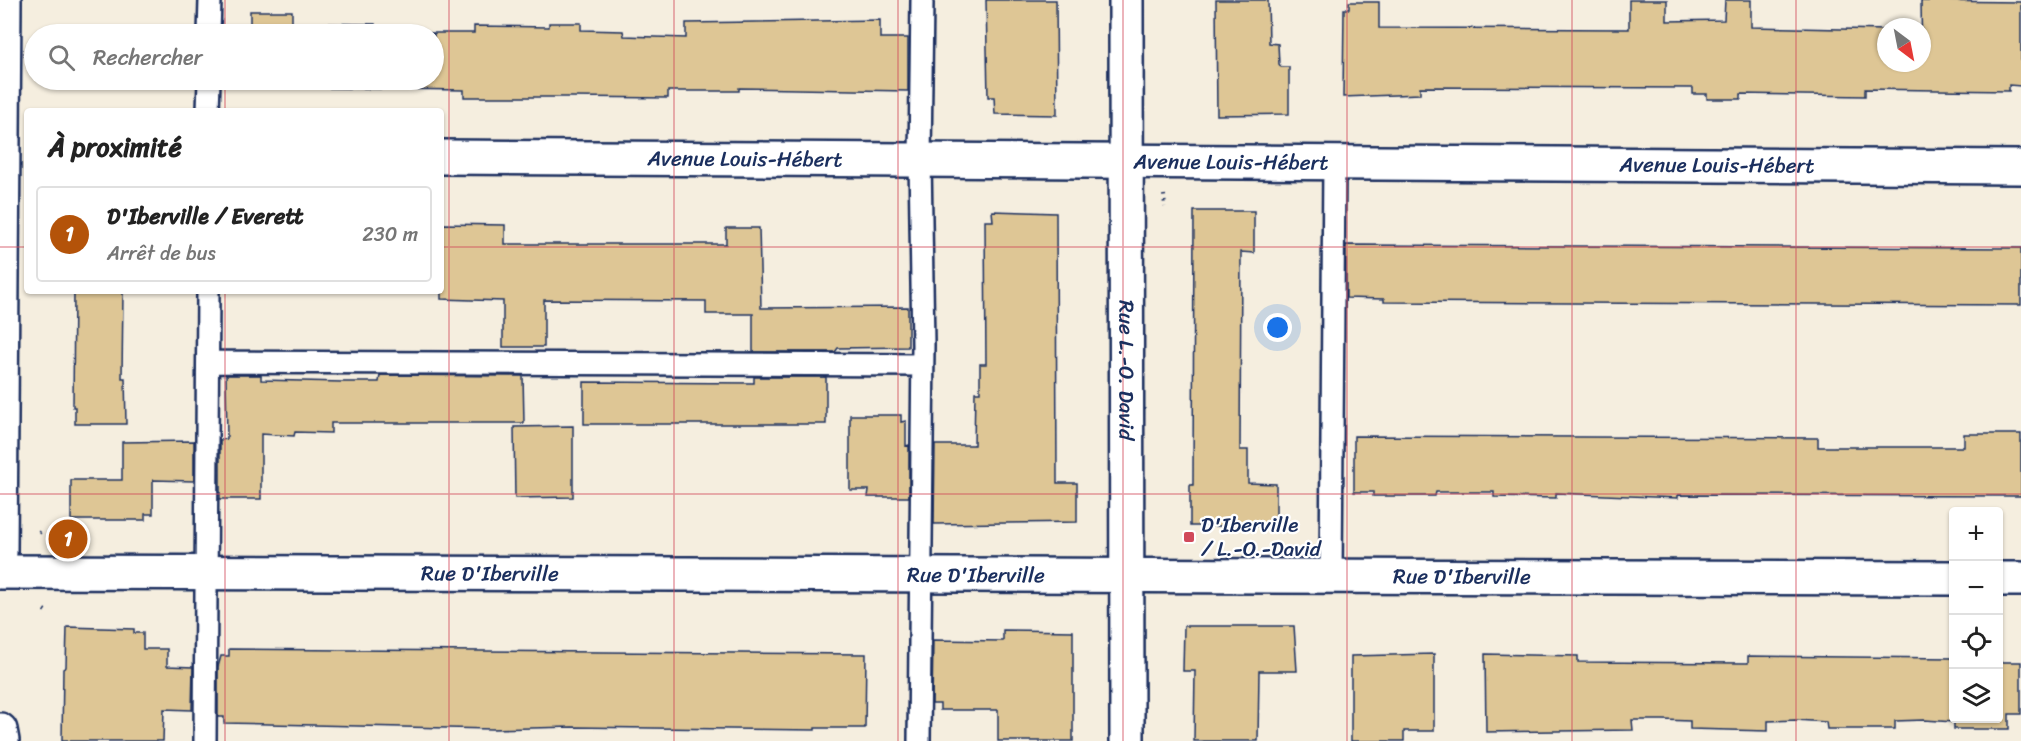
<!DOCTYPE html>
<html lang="fr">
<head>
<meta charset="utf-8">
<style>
	:root { --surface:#fff; --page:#f2f2f2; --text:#222; --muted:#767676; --line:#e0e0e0; --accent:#b45309 }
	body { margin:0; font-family:Sriracha,sans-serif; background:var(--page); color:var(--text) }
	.controls { position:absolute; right:18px; bottom:18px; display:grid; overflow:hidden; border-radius:6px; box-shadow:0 2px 4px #0004 }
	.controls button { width:54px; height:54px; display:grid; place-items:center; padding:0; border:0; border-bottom:2px solid var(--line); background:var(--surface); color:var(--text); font:30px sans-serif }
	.compass { position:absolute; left:1877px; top:18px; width:54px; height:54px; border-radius:50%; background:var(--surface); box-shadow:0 2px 4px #0004; rotate:148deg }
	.you { position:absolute; left:1278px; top:328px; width:21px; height:21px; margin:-15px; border:4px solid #fff; border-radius:50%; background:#1a73e8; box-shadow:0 0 0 9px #1a73e833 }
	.badge { display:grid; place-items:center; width:39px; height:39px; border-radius:50%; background:var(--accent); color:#fff; font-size:20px; font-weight:700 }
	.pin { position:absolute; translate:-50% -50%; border:3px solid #fff; box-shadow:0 2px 6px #0006 }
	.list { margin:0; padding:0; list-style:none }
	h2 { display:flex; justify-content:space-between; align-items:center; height:78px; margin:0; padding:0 24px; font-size:26px }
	h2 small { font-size:20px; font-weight:400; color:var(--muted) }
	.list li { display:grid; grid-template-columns:39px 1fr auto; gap:18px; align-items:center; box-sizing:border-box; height:96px; margin:0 12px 12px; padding:0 12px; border:2px solid var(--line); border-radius:6px }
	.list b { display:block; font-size:22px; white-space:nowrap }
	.list p { margin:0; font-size:20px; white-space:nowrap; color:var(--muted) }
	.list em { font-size:20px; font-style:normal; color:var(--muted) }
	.icon { flex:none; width:33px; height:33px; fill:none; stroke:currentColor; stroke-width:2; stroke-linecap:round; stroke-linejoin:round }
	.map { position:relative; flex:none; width:2021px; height:741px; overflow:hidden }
	.search { position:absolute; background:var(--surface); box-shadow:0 2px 4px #0004; left:24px; top:24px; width:420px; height:66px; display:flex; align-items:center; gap:15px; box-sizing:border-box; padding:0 21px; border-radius:33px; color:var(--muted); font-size:22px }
	.panel { position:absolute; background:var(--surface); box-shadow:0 2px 4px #0004; left:24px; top:108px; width:420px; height:186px; border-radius:6px }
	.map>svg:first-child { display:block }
	.building { fill:#dec695; stroke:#1b2f5e; stroke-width:1.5 }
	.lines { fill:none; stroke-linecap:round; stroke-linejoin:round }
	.lane-casing { stroke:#1b2f5e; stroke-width:26 }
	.street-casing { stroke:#1b2f5e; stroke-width:38 }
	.secondary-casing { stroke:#1b2f5e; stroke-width:38 }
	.path { stroke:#1b2f5e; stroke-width:4; stroke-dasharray:1.5 4.5; stroke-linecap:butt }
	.lane { stroke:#fff; stroke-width:21 }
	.street { stroke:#fff; stroke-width:33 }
	.secondary { stroke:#fff; stroke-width:33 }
	.grid { fill:none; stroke:#d1495b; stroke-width:1.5; stroke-opacity:0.55 }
	.poi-dot { fill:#d1495b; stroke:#fff; stroke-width:2 }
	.labels { text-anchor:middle; stroke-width:4.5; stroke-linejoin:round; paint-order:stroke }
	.street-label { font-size:21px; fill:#1b2f5e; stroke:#fff }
	.poi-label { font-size:21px; fill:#1b2f5e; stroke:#fff; text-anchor:start }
</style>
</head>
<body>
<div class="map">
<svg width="2021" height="741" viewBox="0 0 2021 741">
	<rect width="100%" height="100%" fill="#f5eedf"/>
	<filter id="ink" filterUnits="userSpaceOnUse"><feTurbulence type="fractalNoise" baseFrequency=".0167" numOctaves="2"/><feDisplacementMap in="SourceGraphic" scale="12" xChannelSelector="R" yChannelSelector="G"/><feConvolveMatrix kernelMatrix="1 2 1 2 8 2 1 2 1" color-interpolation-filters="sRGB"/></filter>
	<g filter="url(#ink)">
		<!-- building -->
		<path class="building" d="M986,0H1056L1057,115L995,114L994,97H988Z
			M1216,0H1268L1269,43L1278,44L1279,64L1281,67H1289V114L1217,115Z
			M1629,0H1667V21L1724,20L1725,0H1751V27L1886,30V63H1922L1921,1L2021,2V86L2009,85V91L1865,89V96L1741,94V99H1707V94H1693V88L1420,87V94L1343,97L1344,9H1349V2H1379V28L1629,29Z
			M250,11H292V23L375,24V33H474V26L549,27V23H581V30L623,31L624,36L686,38V23L880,20V38H908V91L739,88V91H668V98L572,97H464V90L259,87L258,80H434V34H236V29H250Z
			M992,211L1056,213L1057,483H1077V522L934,524L935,445H974L975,392H980V364H986L985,221H993Z
			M1194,211H1254V253L1241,252L1240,450H1248V483L1276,484V526H1190V485H1193Z
			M441,224L505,225V244H726V228H759L761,308L908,307V347L838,348L835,352H753V314H706V301L544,300V347H503V301L441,299Z
			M1346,245L2021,248V305L1384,302V299L1346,298Z
			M74,291H123L122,378H125L126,424H75V407H73Z
			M226,375H261V380L342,382H379L380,375L523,376L524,423H331V433L295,432L294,436L261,434V499H220V440L227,439Z
			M754,377H826V424H584V382L754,383Z
			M850,415H901V422L906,421V446L909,445V497H868L869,490H850Z
			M573,426V497L515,498L514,427Z
			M1964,434H2021V496L1678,495V498L1556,493V498L1494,497V492H1436L1435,496H1373V492H1354V436L1818,438V447H1964Z
			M194,441V481L153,480V514H145V520H71V480H122V442Z
			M1184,626H1294L1297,671H1259L1258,741H1194L1195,671H1183Z
			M67,627L134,629V633H143V649H167V666L193,667L192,710L164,709L163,741H62L63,669L66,667Z
			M1003,630L1073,631V741H998V710H940V704H932L933,640L1003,641Z
			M229,649L866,654L865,728H815V730L572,727L492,729L224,723V717H218V667L221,656H229Z
			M1434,654V731H1404V741H1351V656Z
			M1485,654L1578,656V662L1748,663V656L1953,658V718H1998V662H2021V714H2009V729H1954V722L1924,720L1895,721V729H1827L1826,722L1796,720L1768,721V731L1690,729V721L1663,720H1632L1633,730L1486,732Z"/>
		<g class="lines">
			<!-- lane casing -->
			<g class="lane-casing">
				<path id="lane" d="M209,34L210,0
					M208,111L209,80
					M209,362L922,365
					M1331,576L1334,161
					M205,741L208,291
					M919,741L923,345L920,159L922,0"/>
			</g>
			<!-- street casing -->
			<g class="street-casing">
				<g id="street">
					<path id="s1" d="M1126,0L1127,741"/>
					<path id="s2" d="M441,157L2021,167"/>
					<path d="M0,553L4,0"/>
					<path d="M0,730L2,741"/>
				</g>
			</g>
			<!-- secondary casing -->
			<g class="secondary-casing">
				<g id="secondary">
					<path id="s3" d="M0,572L1954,578"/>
					<path d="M1998,579H2021"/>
				</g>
			</g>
			<!-- path -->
			<path class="path" d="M1164,195L1165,207
				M39,533L42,530
				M44,610L47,612"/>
			<!-- lane -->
			<use href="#lane" class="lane"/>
			<!-- street -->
			<use href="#street" class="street"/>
			<!-- secondary -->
			<use href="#secondary" class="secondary"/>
		</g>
	</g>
	<!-- grid -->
	<path class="grid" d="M225,0V34M449,0V741M674,0V741M898,0V741M1123,0V741M1347,0V741M1572,0V741M1796,0V741M225,80V111M0,247H27M441,247H2021M225,291V741M0,494H2021"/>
	<!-- markers -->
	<rect class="poi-dot" x="1183" y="531" width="12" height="12" rx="3"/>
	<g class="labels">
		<!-- street labels -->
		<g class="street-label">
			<text dy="7" stroke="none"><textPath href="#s2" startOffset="304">Avenue Louis-Hébert</textPath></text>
			<text dy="7" stroke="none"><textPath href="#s2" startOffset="790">Avenue Louis-Hébert</textPath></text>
			<text dy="7" stroke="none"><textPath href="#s2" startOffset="1276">Avenue Louis-Hébert</textPath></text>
			<text dy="7" stroke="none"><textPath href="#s1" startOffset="370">Rue L.-O. David</textPath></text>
			<text dy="7" stroke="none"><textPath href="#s3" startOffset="490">Rue D'Iberville</textPath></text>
			<text dy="7" stroke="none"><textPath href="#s3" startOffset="976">Rue D'Iberville</textPath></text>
			<text dy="7" stroke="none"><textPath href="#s3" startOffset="1462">Rue D'Iberville</textPath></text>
		</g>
		<!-- poi labels -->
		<g class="poi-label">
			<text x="1201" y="532">D'Iberville<tspan x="1201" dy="24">/ L.-O.-David</tspan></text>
		</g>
	</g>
</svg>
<div class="controls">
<button>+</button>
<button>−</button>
<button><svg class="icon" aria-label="locate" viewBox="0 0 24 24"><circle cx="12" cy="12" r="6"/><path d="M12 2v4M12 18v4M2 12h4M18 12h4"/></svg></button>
<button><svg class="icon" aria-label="layers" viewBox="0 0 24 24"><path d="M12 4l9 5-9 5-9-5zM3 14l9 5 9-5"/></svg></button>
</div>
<svg class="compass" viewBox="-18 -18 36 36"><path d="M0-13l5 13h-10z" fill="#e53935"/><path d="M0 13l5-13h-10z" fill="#767676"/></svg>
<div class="you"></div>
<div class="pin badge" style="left:68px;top:539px">1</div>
<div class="search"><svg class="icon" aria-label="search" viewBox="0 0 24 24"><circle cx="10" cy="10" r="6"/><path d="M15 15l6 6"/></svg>Rechercher</div>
<section class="panel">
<h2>À proximité<small></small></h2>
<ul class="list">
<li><span class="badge">1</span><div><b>D'Iberville / Everett</b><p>Arrêt de bus</p></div><em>230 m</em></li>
</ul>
</section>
</div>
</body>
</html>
